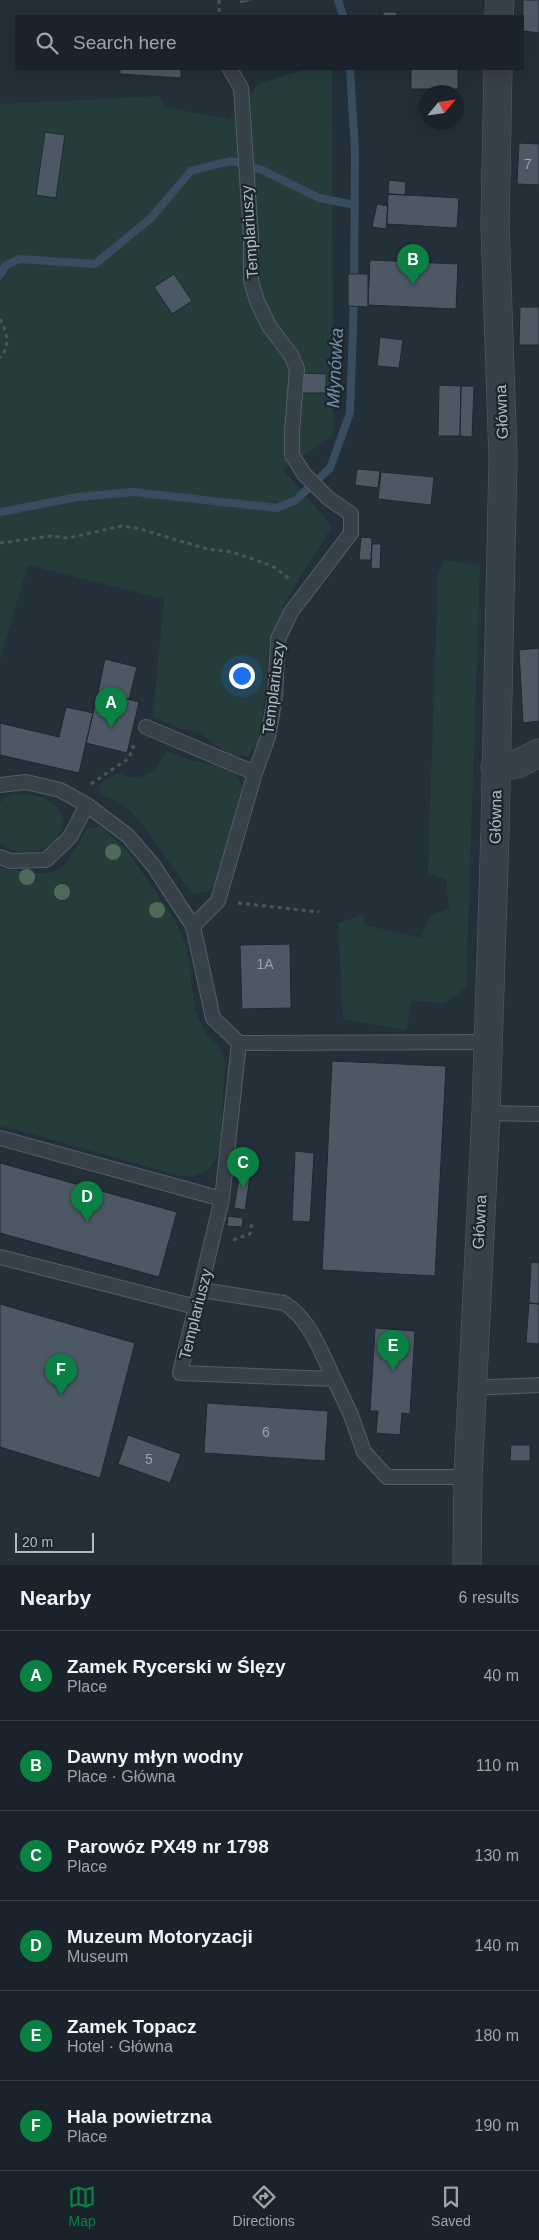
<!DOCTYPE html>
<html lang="en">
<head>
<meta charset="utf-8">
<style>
	:root { --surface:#1a232b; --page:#272f37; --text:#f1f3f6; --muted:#9fa4a9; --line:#384047; --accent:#0b8043 }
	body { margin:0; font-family:Helvetica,sans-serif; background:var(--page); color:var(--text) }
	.compass { position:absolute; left:419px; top:85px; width:45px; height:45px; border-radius:50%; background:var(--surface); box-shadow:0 5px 20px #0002; rotate:61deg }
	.scale { position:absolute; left:15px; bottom:12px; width:79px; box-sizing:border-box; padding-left:5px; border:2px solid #b2bbc5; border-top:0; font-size:14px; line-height:18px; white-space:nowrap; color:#b2bbc5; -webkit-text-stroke:4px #1c262e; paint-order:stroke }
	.you { position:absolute; left:241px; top:675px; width:18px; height:18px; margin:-12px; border:4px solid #fff; border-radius:50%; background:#1a73e8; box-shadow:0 0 0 8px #1a73e833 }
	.badge { display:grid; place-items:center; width:32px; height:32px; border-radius:50%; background:var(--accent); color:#fff; font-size:16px; font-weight:700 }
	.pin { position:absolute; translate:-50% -41px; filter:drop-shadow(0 1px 2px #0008) }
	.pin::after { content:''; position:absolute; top:26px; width:18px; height:15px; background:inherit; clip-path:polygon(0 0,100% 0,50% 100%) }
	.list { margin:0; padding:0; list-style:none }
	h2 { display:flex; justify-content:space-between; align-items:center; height:65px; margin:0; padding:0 20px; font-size:21px }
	h2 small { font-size:16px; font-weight:400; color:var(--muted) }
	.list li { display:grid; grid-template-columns:32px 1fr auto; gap:15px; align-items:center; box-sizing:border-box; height:90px; padding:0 20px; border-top:1px solid var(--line) }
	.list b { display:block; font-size:19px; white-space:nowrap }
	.list p { margin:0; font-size:16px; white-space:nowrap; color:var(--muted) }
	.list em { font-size:16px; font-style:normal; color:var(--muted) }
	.icon { flex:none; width:28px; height:28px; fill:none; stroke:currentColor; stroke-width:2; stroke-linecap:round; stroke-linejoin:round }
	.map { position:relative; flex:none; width:539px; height:1565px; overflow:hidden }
	.search { position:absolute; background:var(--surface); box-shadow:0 5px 20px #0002; left:15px; right:15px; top:15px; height:55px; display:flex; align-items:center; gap:12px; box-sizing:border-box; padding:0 18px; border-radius:0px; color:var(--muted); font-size:19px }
	.sheet { height:605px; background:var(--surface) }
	nav { display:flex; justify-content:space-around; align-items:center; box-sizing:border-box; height:70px; border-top:1px solid var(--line); background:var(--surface); font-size:14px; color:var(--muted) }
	nav a { display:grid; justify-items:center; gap:2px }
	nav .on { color:var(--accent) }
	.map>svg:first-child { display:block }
	.green { fill:#263c3b }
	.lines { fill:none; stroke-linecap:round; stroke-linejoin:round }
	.stream { stroke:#384d5f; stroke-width:8 }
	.building { fill:#4c5965; stroke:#1e2830 }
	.lane-casing { stroke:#555e67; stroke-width:16 }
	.street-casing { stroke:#555e67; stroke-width:29 }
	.path { stroke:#455859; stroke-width:3; stroke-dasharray:4 4; stroke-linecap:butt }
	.lane { stroke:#37414a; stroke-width:14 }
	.street { stroke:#37414a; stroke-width:28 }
	.tree { fill:#4e6a5b }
	.labels { text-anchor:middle; stroke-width:4.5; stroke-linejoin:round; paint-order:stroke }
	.number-label { font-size:14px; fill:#98a2ad }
	.street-label { font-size:16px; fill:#b2bbc5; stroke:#1c262e }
	.water-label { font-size:18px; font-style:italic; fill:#7490a8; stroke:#1c262e }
</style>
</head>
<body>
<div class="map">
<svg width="539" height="1565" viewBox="0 0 539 1565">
	<rect width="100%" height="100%" fill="#232f39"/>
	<!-- green -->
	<path class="green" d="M307,69H332L333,435L283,470L332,526L285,602L269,643L266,693L258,743L247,756H231L198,732L179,728L153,717L164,599L28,565L0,659V104L160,96L164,107L229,119L260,83Z
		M445,560L480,565L466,988L444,1003L412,1001L406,1030L343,1019L338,924L363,914L365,925L421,938L430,915L449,909L446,880L428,873L438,572Z
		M166,751L187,759L222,767L236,774L244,791L217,883L208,891L195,894C168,868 151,827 123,805C118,800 108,798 102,795L98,788L105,780L119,773C141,784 157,773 166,751Z
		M14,793C24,795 39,795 48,800C88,825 36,873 0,843V803L3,799Z
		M99,826L126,849L173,917L187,947L195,1011L206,1034L219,1046L225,1063L220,1146L216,1160L205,1172L193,1176H181L0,1125V868C55,876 60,882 86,829Z"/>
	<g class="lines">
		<!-- stream -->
		<path class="stream" d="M338,0L343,16
			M350,69L355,151L354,284
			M0,275L5,266L19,259L95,264L151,218L191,171L217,164L232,161L262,170L319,198L355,205
			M0,512L78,497L133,492L277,508L296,500L330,468L350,413L354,298"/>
	</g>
	<!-- building -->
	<path class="building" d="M239,0H258L240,4Z
		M523,0H539V33L523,31Z
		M383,12H397V16H383Z
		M120,69H181V78L120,74Z
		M411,69H458V89H411Z
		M45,132L65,135L56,198L36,195Z
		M519,143L539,144V185L517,184Z
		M389,180L406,182L405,195L388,194Z
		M388,194L459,198L457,228L387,224Z
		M377,204L388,206L386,229L372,227Z
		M370,260L458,264L456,309L368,305Z
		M174,274L192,301L172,314L154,287Z
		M348,274H368V307L348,306Z
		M520,307H539V345H519Z
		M380,337L403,340L399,368L377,366Z
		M302,373L326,374V393H302Z
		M439,385L461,386L460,436H438Z
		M461,386H474L472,437L460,436Z
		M357,469L380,471L378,488L355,485Z
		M381,472L434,477L431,505L378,499Z
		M361,537L372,538L371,560H359Z
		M372,544H381L380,569L371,568Z
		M539,648V721L523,723L519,650Z
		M105,659L137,667L129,699L98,692Z
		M98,692L139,702L127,753L86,743Z
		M66,707L93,713L79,773L0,755V723L59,737Z
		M290,944L291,1008L242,1009L240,945Z
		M332,1061L446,1066L435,1276L322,1270Z
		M295,1151L314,1153L310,1222L292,1221Z
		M242,1161L252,1163L245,1210L234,1208Z
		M0,1163L177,1212L159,1277L0,1233Z
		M228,1216L243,1218L242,1227L227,1226Z
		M531,1262L539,1263V1304L529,1303Z
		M529,1303L539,1304V1344L526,1343Z
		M0,1304L135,1343L100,1478L0,1447Z
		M375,1328L415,1331L410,1414L402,1413L400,1435L376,1433L378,1411H370Z
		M207,1403L328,1411L325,1461L204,1453Z
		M128,1435L181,1454L170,1483L118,1464Z
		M511,1445H530V1461H510Z"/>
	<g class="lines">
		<!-- lane casing -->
		<g class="lane-casing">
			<path id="lane" d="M146,727L255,773
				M0,785L26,782L60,790L87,805L128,836L153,865L193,926L213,1018L239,1043L488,1042
				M0,857L11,861L46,860L70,837L87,805
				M193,926L218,901L255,773L268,737L275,697L278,639L291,612L351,533V514L328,498L304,474L292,455V431L297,369L291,355L269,326L257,301L251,281V237L241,88L230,69
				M239,1043L222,1199L180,1373L334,1379L351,1415L364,1452L387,1477H468
				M486,1113L539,1114
				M0,1138L222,1199
				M0,1257L196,1307
				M202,1290L284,1303C310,1319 321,1352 334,1379
				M472,1388L539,1385"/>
		</g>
		<!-- street casing -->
		<g class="street-casing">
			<path id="street" d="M499,16L500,0
				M495,767L517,764L539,753
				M467,1565L468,1477L486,1113L495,831L503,458L495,224L498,69"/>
		</g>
		<!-- path -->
		<path class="path" d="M219,0V16
			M0,319C7,333 11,345 0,358
			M0,543L51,536L68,538L122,526L140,529L207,549L231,552L256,560L274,567L291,580
			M91,784L129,758L135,742
			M238,903L319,912
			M233,1240L250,1234L252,1222"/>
		<!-- lane -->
		<use href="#lane" class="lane"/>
		<!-- street -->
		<use href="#street" class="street"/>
	</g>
	<!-- trees -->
	<g class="tree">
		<circle cx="113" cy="852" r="8"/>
		<circle cx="27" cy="877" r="8"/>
		<circle cx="62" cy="892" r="8"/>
		<circle cx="157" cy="910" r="8"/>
	</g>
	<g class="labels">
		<!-- number labels -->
		<g class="number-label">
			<text x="528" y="169">7</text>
			<text x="265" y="969">1A</text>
			<text x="266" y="1437">6</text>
			<text x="149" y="1464">5</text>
		</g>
		<!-- street labels -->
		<g class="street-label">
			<text transform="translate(249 232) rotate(-94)" y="6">Templariuszy</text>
			<text transform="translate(501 412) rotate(-92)" y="6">Główna</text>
			<text transform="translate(273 688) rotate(-83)" y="6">Templariuszy</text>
			<text transform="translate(495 817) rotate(-89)" y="6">Główna</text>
			<text transform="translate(479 1222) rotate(-87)" y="6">Główna</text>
			<text transform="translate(195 1314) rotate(-76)" y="6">Templariuszy</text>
		</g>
		<!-- water labels -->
		<g class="water-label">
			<text transform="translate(335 368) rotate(-87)" y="6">Młynówka</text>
		</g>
	</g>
</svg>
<svg class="compass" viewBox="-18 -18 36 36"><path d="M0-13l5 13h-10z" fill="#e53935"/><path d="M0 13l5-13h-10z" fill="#9fa4a9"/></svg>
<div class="scale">20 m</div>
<div class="you"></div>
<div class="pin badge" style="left:111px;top:728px">A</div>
<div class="pin badge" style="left:413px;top:285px">B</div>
<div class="pin badge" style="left:243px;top:1188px">C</div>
<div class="pin badge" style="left:87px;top:1222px">D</div>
<div class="pin badge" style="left:393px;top:1371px">E</div>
<div class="pin badge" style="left:61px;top:1395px">F</div>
<div class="search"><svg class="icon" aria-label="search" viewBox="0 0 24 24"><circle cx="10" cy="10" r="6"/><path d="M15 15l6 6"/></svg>Search here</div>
</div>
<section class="sheet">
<h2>Nearby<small>6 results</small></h2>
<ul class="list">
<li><span class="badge">A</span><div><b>Zamek Rycerski w Ślęzy</b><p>Place</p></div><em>40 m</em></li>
<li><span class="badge">B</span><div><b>Dawny młyn wodny</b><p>Place · Główna</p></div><em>110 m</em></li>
<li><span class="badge">C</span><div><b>Parowóz PX49 nr 1798</b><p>Place</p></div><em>130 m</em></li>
<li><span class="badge">D</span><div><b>Muzeum Motoryzacji</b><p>Museum</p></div><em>140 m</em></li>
<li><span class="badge">E</span><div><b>Zamek Topacz</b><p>Hotel · Główna</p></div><em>180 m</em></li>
<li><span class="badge">F</span><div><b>Hala powietrzna</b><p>Place</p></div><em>190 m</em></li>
</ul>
</section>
<nav>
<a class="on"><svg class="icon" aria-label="map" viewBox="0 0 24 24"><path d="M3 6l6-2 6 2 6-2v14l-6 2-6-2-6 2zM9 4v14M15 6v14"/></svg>Map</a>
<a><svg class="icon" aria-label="directions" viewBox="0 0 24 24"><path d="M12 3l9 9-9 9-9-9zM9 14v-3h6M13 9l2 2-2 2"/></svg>Directions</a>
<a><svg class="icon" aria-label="saved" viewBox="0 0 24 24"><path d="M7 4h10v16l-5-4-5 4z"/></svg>Saved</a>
</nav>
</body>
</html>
